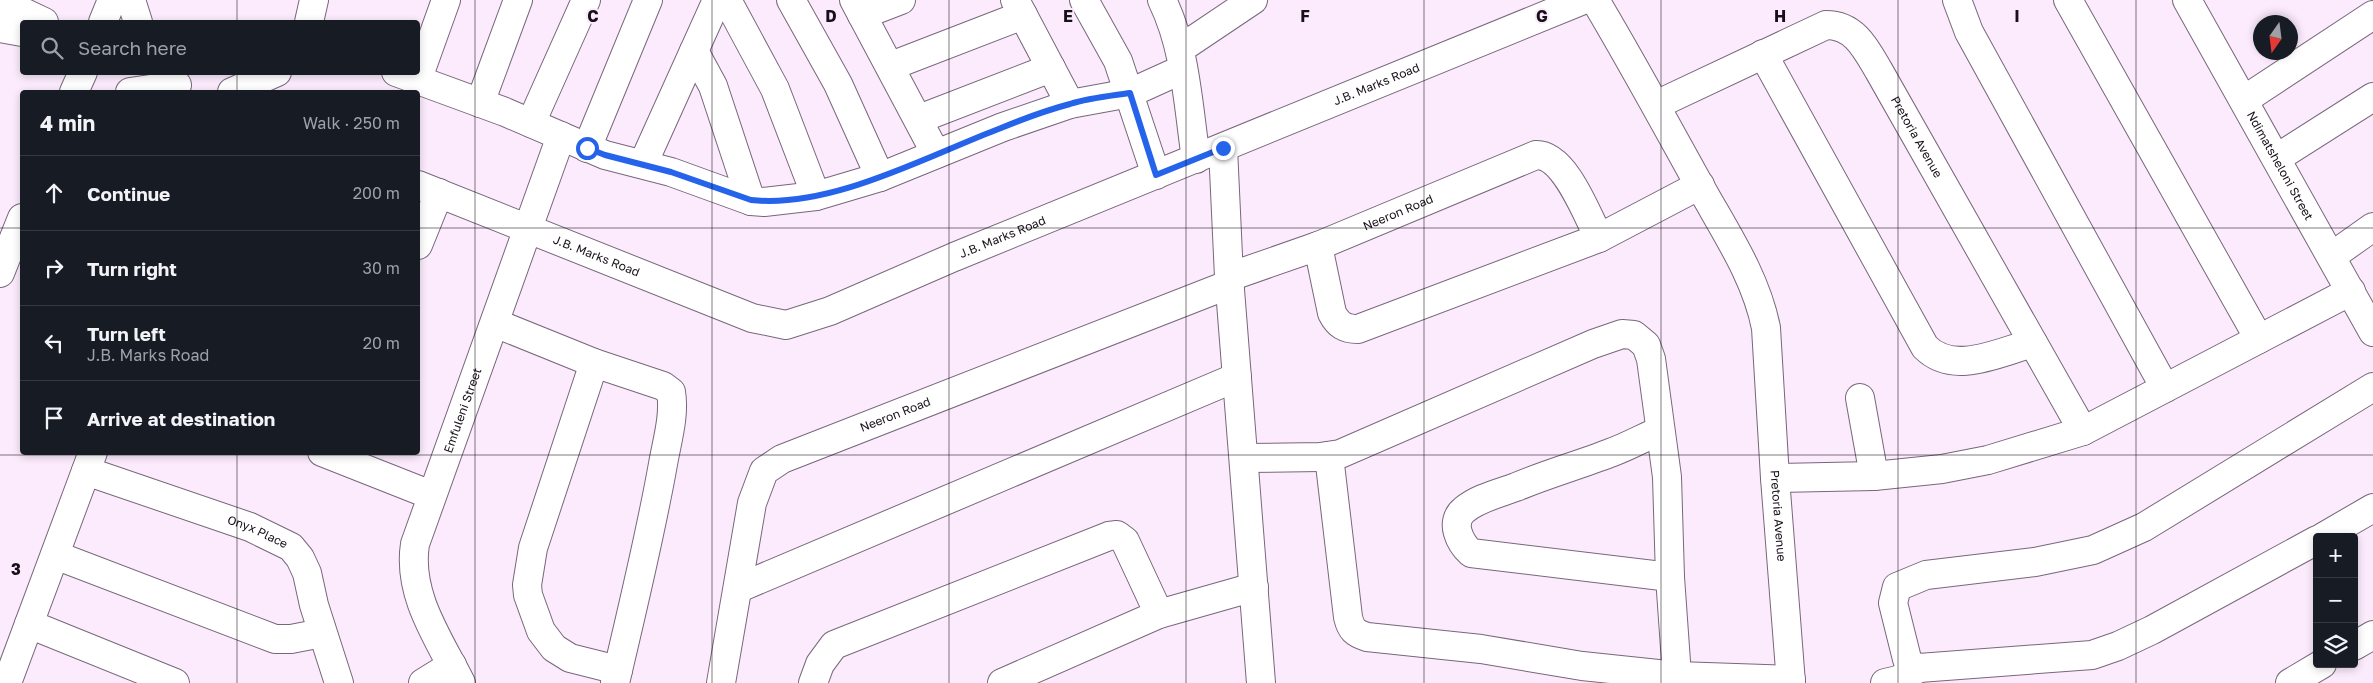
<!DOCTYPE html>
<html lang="en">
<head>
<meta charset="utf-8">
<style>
	:root { --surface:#171b24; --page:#242831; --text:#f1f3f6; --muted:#9ea1a6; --line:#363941 }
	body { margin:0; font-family:"Golos Text",sans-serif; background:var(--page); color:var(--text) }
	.controls { position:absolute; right:15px; bottom:15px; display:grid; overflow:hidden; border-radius:5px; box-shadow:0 2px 8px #0003 }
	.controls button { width:45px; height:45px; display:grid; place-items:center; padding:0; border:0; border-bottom:1px solid var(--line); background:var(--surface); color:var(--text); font:25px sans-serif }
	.compass { position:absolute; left:2253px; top:15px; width:45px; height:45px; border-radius:50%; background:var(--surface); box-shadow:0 2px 8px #0003; rotate:194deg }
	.stop { position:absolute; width:15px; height:15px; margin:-11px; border:4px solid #2563eb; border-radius:50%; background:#fff }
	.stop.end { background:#2563eb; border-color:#fff; box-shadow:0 1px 5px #0008 }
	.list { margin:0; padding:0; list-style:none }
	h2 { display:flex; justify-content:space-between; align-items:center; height:65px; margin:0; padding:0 20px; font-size:21px }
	h2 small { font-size:16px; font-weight:400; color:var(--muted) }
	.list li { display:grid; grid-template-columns:32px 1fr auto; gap:15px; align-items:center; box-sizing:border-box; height:75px; padding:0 20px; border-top:1px solid var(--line) }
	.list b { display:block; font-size:19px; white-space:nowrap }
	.list p { margin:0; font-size:16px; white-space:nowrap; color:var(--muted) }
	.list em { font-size:16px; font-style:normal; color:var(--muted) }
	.icon { flex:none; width:28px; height:28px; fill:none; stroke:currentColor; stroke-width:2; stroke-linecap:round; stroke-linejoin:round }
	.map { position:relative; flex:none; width:2373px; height:683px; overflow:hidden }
	.search { position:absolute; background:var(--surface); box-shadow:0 2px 8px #0003; left:20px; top:20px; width:400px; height:55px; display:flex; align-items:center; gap:12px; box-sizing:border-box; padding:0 18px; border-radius:5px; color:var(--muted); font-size:19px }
	.panel { position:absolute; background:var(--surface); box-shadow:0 2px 8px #0003; left:20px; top:90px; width:400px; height:365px; border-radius:5px }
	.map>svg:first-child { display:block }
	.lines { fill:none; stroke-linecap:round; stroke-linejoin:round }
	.minor-casing { stroke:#78677b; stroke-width:30 }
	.major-casing { stroke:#78677b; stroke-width:30 }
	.minor { stroke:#fff; stroke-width:28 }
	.major { stroke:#fff; stroke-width:28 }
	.route { stroke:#2563eb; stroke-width:6 }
	.grid { fill:none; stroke:#171018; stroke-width:1; stroke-opacity:0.55 }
	.labels { text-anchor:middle; stroke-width:4; stroke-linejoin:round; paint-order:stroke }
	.street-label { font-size:12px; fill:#171018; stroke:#fbebfd }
	.grid-label { font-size:16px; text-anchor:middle; font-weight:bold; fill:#171018; stroke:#fbebfd; stroke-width:4; stroke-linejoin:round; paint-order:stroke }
</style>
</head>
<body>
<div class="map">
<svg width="2373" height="683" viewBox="0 0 2373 683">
	<rect width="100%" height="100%" fill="#fbebfd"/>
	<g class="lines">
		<!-- minor casing -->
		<g class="minor-casing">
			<g id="minor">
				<path d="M131,0L138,22"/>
				<path d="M727,0L775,89L816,196"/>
				<path d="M791,0L838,84L880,177"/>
				<path d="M854,0L936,154"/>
				<path d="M1015,0L1070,104"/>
				<path d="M1084,0L1118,61L1156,175"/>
				<path d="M1162,0C1186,49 1188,105 1196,159"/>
				<path id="s1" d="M1595,0C1632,62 1666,125 1701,188C1726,233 1756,277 1766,328L1775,478L1791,683"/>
				<path d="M1957,0L1969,32L2165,388"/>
				<path d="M2068,0L2259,339"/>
				<path id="s2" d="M2187,0L2373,332"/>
				<path d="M0,1L44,22"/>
				<path d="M862,15L901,0"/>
				<path d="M309,22L314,0"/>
				<path d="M0,28L22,32"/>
				<path d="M1180,49L1253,0"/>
				<path d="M694,51L713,86L751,201"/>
				<path d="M1763,54L1925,347C1954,376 1999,352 2033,343"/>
				<path d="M891,66L1023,15"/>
				<path d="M396,72L505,112L605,155L671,172L751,201L764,202L816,196L880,177L1003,127L1070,104L1130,93L1183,69"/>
				<path d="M417,81L446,0"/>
				<path d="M130,92L177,85"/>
				<path d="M232,92L277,72"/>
				<path d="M2244,100L2373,15"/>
				<path d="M480,103L518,0"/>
				<path id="s3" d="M1656,105L1826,25C1855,25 1866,49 1879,71L2083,431"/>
				<path d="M919,119L1051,68"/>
				<path d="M531,123L586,0"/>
				<path d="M587,148L648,0"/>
				<path d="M1223,148L1229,277L1261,683"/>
				<path d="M2277,158L2373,97"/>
				<path d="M643,164L717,0"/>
				<path id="s4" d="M418,185L752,318L786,325L830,311L954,257L1583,0"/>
				<path d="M418,245L439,193"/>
				<path d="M1318,246L1332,313C1338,325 1345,329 1358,329L1599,238L1700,185"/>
				<path d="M2332,256L2373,227"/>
				<path id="s5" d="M1229,277L1318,246L1536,155C1565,154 1587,215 1599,238"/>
				<path d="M495,323L594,363L663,386L671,392C675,415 667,441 663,464C650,537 632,610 615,683"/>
				<path d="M594,363L533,548L527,585L528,595L541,631L554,648L570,658L618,670"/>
				<path d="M1860,398L1874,476"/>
				<path d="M1659,431C1643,438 1627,447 1610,453C1579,465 1547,474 1516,487C1500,493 1478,498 1464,510C1449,522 1460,543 1471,553L1670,577"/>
				<path d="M322,452L431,495"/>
				<path d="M1329,456L1348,617C1351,630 1355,633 1367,637L1481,649L1582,666L1677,676L1791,680"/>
				<path d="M1244,458L1320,457L1340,454L1593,344L1622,334L1634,335L1646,345L1651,359L1667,477L1670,577L1677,676"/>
				<path id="s6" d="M86,471L250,527L291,547L300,558L307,573L314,605L339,683"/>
				<path d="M1775,478L1874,476L1942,469L1988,460L2083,431L2351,291"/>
				<path d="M2323,537L2373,508"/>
				<path d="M2317,540L2152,630L2118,646L2092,655L1919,668L1911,665L1907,659L1893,603L1897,587L1926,575L2035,562L2093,550L2144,527L2373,387"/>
				<path d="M55,555L275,639H291L322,633"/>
				<path d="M739,588L1237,377"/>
				<path d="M29,624L175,683"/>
				<path d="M2354,646L2373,635"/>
				<path d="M7,683L93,452"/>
				<path d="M423,683L452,665"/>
				<path id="s7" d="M461,683C439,639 407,595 415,544L561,136"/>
				<path id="s8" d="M721,683L752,503L764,471L782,459L1230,284"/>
				<path d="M813,683L820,664L834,645L1109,536L1117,535L1125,541L1159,614"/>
				<path d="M1002,683L1159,614L1254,587"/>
				<path d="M1885,683L1898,680L1919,668"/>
				<path d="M2290,683L2322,664"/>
			</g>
		</g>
		<!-- major casing -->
		<g class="major-casing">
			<path id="major" d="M0,22L8,0
				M103,22L112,0
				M74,92L83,72
				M0,273L22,218"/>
		</g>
		<!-- minor -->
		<use href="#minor" class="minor"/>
		<!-- major -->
		<use href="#major" class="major"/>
	</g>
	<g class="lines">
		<!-- route -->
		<path class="route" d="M587,148L605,155L671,172L751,200C831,209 927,156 1001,128C1023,119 1047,110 1070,104C1089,98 1110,96 1130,93L1156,175L1223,148"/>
	</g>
	<!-- grid -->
	<path class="grid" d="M237,0V22M475,0V683M712,0V683M949,0V683M1186,0V683M1424,0V683M1661,0V683M1898,0V683M2136,0V683M237,72V92M0,228H22M418,228H2373M237,452V683M0,455H2373"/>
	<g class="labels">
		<!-- street labels -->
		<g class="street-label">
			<text dy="4" stroke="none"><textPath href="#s4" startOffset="1032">J.B. Marks Road</textPath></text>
			<text dy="4" stroke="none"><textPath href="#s3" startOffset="338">Pretoria Avenue</textPath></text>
			<text dy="4" stroke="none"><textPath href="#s2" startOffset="190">Ndimatsheloni Street</textPath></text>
			<text dy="4" stroke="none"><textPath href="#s5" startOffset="181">Neeron Road</textPath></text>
			<text dy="4" stroke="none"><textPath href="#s4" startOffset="628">J.B. Marks Road</textPath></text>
			<text dy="4" stroke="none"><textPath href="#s4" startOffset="192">J.B. Marks Road</textPath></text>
			<text dy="4" stroke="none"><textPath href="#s7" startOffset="291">Emfuleni Street</textPath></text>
			<text dy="4" stroke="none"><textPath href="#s8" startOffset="360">Neeron Road</textPath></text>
			<text dy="4" stroke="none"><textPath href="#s1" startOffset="559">Pretoria Avenue</textPath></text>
			<text dy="4" stroke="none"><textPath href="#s6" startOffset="182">Onyx Place</textPath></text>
		</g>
	</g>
	<g class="grid-label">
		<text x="593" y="22">C</text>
		<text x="831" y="22">D</text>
		<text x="1068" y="22">E</text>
		<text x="1305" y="22">F</text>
		<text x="1542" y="22">G</text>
		<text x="1780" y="22">H</text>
		<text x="2017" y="22">I</text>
		<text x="16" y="575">3</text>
	</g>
</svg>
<div class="controls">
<button>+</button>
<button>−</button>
<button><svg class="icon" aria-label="layers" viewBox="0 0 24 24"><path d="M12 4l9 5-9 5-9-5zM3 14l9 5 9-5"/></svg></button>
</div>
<svg class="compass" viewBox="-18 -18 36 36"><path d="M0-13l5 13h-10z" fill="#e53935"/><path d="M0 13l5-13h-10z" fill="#9ea1a6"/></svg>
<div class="stop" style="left:587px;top:148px"></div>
<div class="stop end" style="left:1223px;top:148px"></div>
<div class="search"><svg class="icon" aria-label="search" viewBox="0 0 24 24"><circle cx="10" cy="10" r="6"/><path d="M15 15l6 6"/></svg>Search here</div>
<section class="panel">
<h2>4 min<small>Walk · 250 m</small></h2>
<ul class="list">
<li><svg class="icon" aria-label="ahead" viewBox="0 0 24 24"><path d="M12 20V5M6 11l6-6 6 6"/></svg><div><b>Continue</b></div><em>200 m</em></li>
<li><svg class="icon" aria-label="right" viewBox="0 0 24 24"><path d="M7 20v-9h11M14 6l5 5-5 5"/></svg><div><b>Turn right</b></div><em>30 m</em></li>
<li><svg class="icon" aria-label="left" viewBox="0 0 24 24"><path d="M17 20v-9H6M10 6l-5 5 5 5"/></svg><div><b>Turn left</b><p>J.B. Marks Road</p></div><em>20 m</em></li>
<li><svg class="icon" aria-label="arrive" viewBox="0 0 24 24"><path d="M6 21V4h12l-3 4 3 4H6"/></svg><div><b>Arrive at destination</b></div></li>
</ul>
</section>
</div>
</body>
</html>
